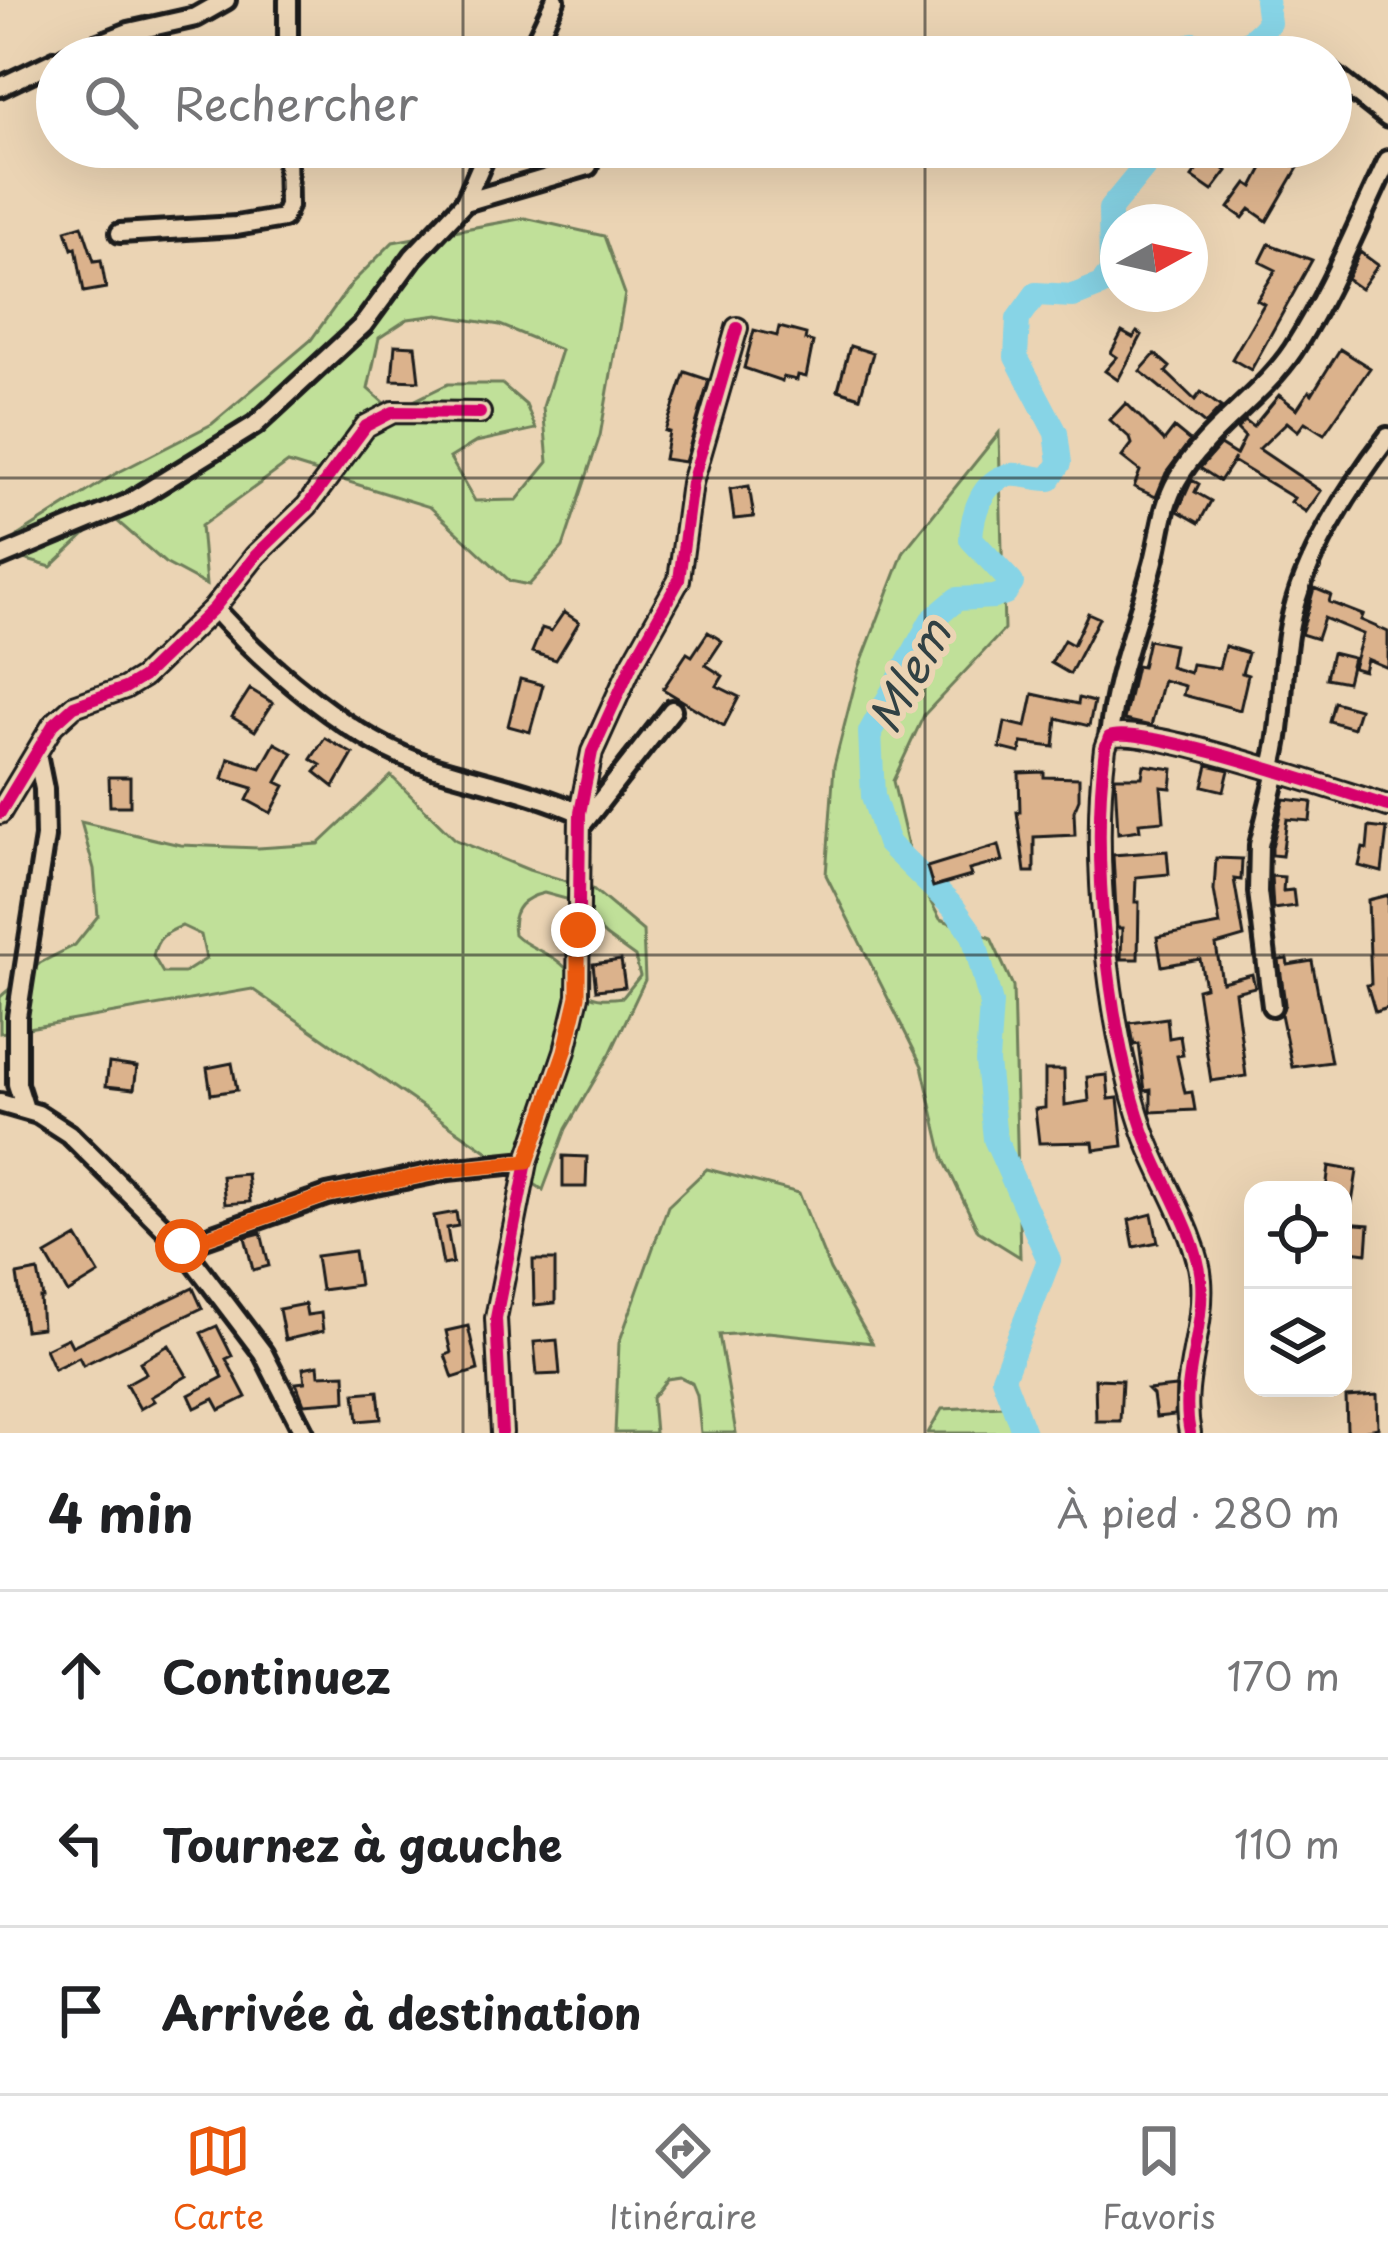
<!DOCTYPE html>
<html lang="fr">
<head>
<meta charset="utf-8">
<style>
	:root { --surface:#fff; --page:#f6f6f6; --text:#202124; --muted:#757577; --line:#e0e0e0; --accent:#ea580c }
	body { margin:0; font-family:"Playpen Sans",sans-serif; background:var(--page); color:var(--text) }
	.controls { position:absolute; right:36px; bottom:36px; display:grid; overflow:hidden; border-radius:24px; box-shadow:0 12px 48px #0002 }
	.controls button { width:108px; height:108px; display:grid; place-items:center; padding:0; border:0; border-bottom:3px solid var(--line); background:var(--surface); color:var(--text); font:60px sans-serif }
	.compass { position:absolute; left:1100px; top:204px; width:108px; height:108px; border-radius:50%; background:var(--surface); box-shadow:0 12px 48px #0002; rotate:82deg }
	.stop { position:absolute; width:36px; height:36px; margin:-27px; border:9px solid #ea580c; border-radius:50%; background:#fff }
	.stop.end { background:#ea580c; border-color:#fff; box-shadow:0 3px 12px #0008 }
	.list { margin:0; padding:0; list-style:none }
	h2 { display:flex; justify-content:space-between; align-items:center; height:156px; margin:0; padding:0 48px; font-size:51px }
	h2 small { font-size:39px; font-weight:400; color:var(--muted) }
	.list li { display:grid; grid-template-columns:78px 1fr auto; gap:36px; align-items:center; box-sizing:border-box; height:168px; padding:0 48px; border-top:3px solid var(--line) }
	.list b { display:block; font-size:45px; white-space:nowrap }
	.list em { font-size:39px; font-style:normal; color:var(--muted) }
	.icon { flex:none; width:66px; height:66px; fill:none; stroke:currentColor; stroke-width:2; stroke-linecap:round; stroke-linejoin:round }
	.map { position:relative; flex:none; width:1388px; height:1433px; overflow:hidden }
	.search { position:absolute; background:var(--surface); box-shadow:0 12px 48px #0002; left:36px; right:36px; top:36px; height:132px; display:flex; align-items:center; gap:30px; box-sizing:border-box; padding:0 42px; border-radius:66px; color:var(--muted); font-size:45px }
	.sheet { height:660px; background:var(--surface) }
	nav { display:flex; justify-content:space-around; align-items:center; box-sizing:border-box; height:168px; border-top:3px solid var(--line); background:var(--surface); font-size:33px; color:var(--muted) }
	nav a { display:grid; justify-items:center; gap:6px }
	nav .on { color:var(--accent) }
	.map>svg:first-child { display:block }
	.green { fill:#c0e099; stroke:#6e7e5a; stroke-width:3; fill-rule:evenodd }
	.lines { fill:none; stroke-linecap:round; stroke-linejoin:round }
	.river { stroke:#87d4e6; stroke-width:24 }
	.building { fill:#dbb28c; stroke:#1c1c1c; stroke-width:3 }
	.street-casing { stroke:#1c1c1c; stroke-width:26 }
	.street { stroke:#ebd4b4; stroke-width:16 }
	.cycleway-casing { stroke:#ebd4b4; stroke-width:20 }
	.cycleway { stroke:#d6006c; stroke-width:12 }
	.route { stroke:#ea580c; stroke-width:15 }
	.grid { fill:none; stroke:#1c1c1c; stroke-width:3; stroke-opacity:0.55 }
	.labels { text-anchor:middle; stroke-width:12; stroke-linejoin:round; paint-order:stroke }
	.water-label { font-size:45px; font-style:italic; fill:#314144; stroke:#ebd4b4 }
</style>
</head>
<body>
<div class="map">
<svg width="1388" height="1433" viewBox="0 0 1388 1433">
	<rect width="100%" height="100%" fill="#ebd4b4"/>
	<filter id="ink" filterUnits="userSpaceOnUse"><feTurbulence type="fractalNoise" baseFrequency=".00833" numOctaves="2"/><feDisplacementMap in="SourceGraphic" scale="24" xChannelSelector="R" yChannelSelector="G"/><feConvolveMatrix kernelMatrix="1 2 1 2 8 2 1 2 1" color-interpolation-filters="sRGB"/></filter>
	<g filter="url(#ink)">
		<!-- green -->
		<path class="green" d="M525,218L604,236L625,294L600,436L563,547L529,585L510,581L430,507L288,463L201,526L206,585L165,563L108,513L51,567L7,554L0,557L19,535L115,474L212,424L311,340L352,283L393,242ZM438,315L500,325L561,350L543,407L548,462L517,500L475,501L450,458L476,442L536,429L526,405L502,384H448L393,411L368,389L379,338L408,319Z
			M999,433L1004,630L924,715L893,781L914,871L940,919L991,938L1013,986L1020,1257L978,1231L944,1160L922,1066L826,875L834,766L859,668L904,551Z
			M391,776L456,840L529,870L593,889L643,931L645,980L611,1052L566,1129L543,1190L252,989L0,1033V997L40,963L75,945L98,916L94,869L81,822L180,845L258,848L319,844ZM544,893L570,900L606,936L635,957L640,976L623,997C572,1004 588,981 555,959C541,950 526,946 514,934C510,910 522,898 544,893ZM182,926L201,935L206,959L184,973H163L153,956C157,937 165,933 182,926Z
			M707,1169L799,1193L830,1270L872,1343L768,1332L719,1335L736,1433H701L697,1395L692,1383L680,1377L667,1379L652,1398L655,1433H615L619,1343L668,1206Z
			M1024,1405L1025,1433H928L942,1409Z"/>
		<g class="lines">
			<!-- river -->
			<path class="river" d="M1173,57L1193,44C1229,50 1245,53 1269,23L1266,0
				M1024,1433L1003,1378L1049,1260L995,1139L987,1062L991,1003L973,935L953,907L888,843L873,796L870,732L931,621L957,599L994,597L1005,593L1012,583L971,539C972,516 981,480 1010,475C1022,473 1037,480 1050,479L1060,463L1056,433L1016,357L1018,319L1036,294L1073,296L1101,285L1111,272L1110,209L1146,165L1144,147"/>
		</g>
		<!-- building -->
		<path class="building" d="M1274,147H1310L1267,221L1250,209L1243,218L1229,208L1247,183L1253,187Z
			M1207,156L1227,171L1212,191L1192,177Z
			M82,225L94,261L101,260L106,288L84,292L76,247L72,249L66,230Z
			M1269,244L1312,260L1251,370L1232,359L1264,304L1257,300L1276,270L1260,262Z
			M1360,252L1378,265L1361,289L1347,279Z
			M779,327L806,334L805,340L813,342L806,377L798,375L797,380L783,377L782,381L744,368L754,330L777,336Z
			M1122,332L1133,338L1137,332L1142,335L1118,380L1105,371L1117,357L1111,353Z
			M395,345L415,346L419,381L392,380Z
			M850,346L873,353L860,397L838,390Z
			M1340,349L1370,368L1324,434L1305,422L1298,431L1287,422L1259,449L1321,491L1306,512L1291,502L1294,498L1233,461L1235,458L1220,481L1200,468L1220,445L1236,455L1245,437L1237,429L1245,421L1253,427L1279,395L1297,409L1309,391L1312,394Z
			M1155,354L1170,367L1166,372L1195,400L1201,392L1221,407L1205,424L1140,371Z
			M685,372L709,380L685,462L664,459L669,432L665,431Z
			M1126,403L1164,441L1174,428L1190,441L1166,473L1156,497L1134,487L1140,471L1122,457L1132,444L1130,438L1110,420Z
			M1192,480L1199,484L1195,492L1211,501L1199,523L1178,511Z
			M749,486L754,517L734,519L730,489Z
			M1314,588L1331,595L1329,602L1363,615L1361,620L1388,632V668L1367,659L1364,671L1353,668L1363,634L1324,618L1317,639L1301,634Z
			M564,612L579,622L556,660L532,652L542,628L551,631Z
			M1088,613L1099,618L1070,674L1051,663L1064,640L1073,645Z
			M708,632L722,641L706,665L723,676L717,686L739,697L724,726L663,689L687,653L692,656Z
			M1148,640L1174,645L1170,667L1190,673L1192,664L1219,668L1225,646L1248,653L1242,673L1248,675L1240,710L1183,695L1185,686L1163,680L1151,726L1124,720L1136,666L1142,667Z
			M1332,653L1353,658L1347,682L1326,678Z
			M520,679L543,685L530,732L508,726Z
			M250,689L273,703L255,731L232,717Z
			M1033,694L1078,704L1079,698L1094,702L1089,726L1057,718L1054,747L1022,743L1020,753L1000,748L1005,722L1026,727Z
			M1334,702L1359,709L1353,728L1329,721Z
			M325,738L353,754L334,787L315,772L321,765L311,759Z
			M275,743L293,753L277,782L285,786L271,813L247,800L253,788L223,779L229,758L261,768Z
			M1144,765L1173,769L1171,788L1161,787L1164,821L1139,823L1140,830L1118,833L1115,777H1142Z
			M1208,765L1229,770L1224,791L1203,786Z
			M1044,772V777L1079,778V799L1074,811L1075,835L1034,837V872H1025L1017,812H1020L1019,773Z
			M109,777H130V806H110Z
			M1284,799L1312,802L1310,821L1287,819L1282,856L1272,855V847Z
			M1369,827L1387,829L1382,872L1359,866L1363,848L1367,849Z
			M999,845L1003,861L969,870L971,876L933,887L927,867Z
			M1167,851L1169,874L1136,877L1135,902H1139L1138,959H1121L1122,928H1117L1113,855Z
			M1216,858L1242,859L1241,880L1234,879L1244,937L1216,945L1222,982L1252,974L1255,987L1235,992L1246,1076L1211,1081L1197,989L1205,987L1200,959L1162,966L1157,937L1220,925L1214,890Z
			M1271,876L1284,877L1283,891L1293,890L1295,906L1273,909Z
			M1388,895V1008L1375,1012L1367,985L1371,984L1368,900Z
			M1287,959L1288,965L1312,961L1331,1062L1292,1067L1281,1014L1285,1004L1279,960Z
			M621,960L625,987L596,990L593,964Z
			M1167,1018L1169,1038L1180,1036L1183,1055L1177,1056L1185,1093L1192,1092L1195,1110L1151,1112V1090L1145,1091L1139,1044L1134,1045L1130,1023Z
			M109,1063L137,1067L134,1089L106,1086Z
			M232,1063L237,1090L211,1094L207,1068Z
			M1045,1070H1064L1065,1105L1089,1101L1087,1077L1107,1075L1109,1099L1118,1098L1123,1146L1094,1150L1093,1142L1039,1143L1035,1109L1045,1108Z
			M563,1156L587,1157L586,1187H563Z
			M1329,1166L1357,1171L1350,1216H1343V1190H1326Z
			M247,1174L250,1202L225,1204L222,1176Z
			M456,1212L458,1226L447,1228L453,1263L443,1265L434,1216Z
			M1152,1214L1158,1242L1134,1247L1129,1220Z
			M1343,1223L1369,1225L1367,1253L1343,1250Z
			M261,1233L269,1266L253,1270L245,1237Z
			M77,1237L99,1274L68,1293L46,1255Z
			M354,1251L359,1285L321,1290L316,1256Z
			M533,1260H555V1303L534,1305Z
			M38,1271L43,1298H40L42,1328L25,1330L17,1275Z
			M193,1288L202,1308L83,1365L79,1357L54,1369L45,1349L68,1338L72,1346Z
			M305,1304L307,1315L321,1313L323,1331L285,1340L279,1309Z
			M217,1326L232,1356L226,1359L246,1397L220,1410L214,1399L195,1408L189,1395L223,1377L201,1333Z
			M468,1326L478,1370L453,1378L445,1355L451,1353L446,1331Z
			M557,1340L560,1374L537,1375L534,1342Z
			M169,1345L187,1376L151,1397L154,1401L140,1409L126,1384L146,1373L140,1362Z
			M318,1365L319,1375L345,1374L346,1401L304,1404L296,1383L305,1382L303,1368Z
			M1095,1379L1122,1380L1120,1421H1096Z
			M1176,1387L1175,1415L1156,1417L1153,1395L1148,1390Z
			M378,1391L381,1419L358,1421L355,1393Z
			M1377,1395L1378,1428L1351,1433L1347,1430L1346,1397Z"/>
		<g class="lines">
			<!-- street casing -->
			<g class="street-casing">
				<path id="street" d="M288,0V57
					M65,57L129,32L196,17L226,0
					M528,57L555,0
					M1331,73L1388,118
					M0,87L57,60
					M465,202L588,166
					M120,233L236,226L283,218L288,206L287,147
					M0,557L127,504L255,425L363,325L413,257L465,202L489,147
					M214,608C267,667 353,742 430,766C481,782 531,791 580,813
					M1109,737C1115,677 1136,626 1152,568C1161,538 1161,508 1177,480C1205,430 1261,398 1293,350C1331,291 1358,223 1388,160
					M1271,770C1285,723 1280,672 1290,624C1303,560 1349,488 1388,437
					M0,813L53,725L74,706L125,688L143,677L214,608L256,555L307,506L366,426L393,412L480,413
					M581,826L672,710
					M1272,1006L1258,892L1259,845L1277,772
					M0,1103L38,1114L69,1134L182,1246L263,1353L304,1433
					M25,1109L17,1084V1017L45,837L44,789L37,754
					M182,1246L327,1195L448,1170L527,1162
					M502,1433L496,1318L527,1162L565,1051L578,996L580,813L592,752L632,664L679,580L692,483L737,328
					M1190,1433C1179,1381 1205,1332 1201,1280C1198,1234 1156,1172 1142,1127C1107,1023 1091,856 1105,748L1109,737C1138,722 1344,793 1388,806"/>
			</g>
			<!-- street -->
			<use href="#street" class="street"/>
			<!-- cycleway casing -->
			<g class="cycleway-casing">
				<path id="cycleway" d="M0,813L53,725L74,706L125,688L143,677L214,608L256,555L307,506L366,426L393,412L480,413
					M502,1433L496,1318L527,1162L565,1051L578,996L580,813L592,752L632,664L679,580L692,483L737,328
					M1190,1433C1179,1381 1205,1332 1201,1280C1198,1234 1156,1172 1142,1127C1107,1023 1091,856 1105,748L1109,737C1138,722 1344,793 1388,806"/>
			</g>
			<!-- cycleway -->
			<use href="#cycleway" class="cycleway"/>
		</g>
	</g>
	<g class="lines" filter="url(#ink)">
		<!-- route -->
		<path class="route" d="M182,1246L327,1195L448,1170L527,1162L565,1051L578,996V930"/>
	</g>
	<!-- grid -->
	<path class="grid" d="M463,0V57M925,0V57M463,147V1433M925,147V1433M0,478H1388M0,955H1388"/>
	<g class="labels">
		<!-- water labels -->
		<g class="water-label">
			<text transform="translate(910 676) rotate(-61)" y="16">Mlem</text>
		</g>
	</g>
</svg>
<div class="controls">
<button><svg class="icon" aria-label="locate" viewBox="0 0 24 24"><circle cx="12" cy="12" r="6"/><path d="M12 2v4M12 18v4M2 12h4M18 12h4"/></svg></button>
<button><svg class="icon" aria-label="layers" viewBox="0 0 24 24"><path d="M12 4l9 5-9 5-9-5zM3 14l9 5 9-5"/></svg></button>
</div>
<svg class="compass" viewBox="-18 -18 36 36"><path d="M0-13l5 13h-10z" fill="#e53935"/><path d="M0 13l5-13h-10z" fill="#757577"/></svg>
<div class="stop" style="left:182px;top:1246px"></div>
<div class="stop end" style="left:578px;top:930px"></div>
<div class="search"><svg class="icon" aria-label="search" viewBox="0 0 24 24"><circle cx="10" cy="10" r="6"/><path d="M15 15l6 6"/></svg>Rechercher</div>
</div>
<section class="sheet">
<h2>4 min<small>À pied · 280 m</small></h2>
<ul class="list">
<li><svg class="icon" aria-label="ahead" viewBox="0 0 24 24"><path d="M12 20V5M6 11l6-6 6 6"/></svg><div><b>Continuez</b></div><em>170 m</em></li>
<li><svg class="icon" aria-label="left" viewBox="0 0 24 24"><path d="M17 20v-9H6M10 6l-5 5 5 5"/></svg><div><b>Tournez à gauche</b></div><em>110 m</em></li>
<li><svg class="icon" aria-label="arrive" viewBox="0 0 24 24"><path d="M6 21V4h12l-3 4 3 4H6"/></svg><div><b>Arrivée à destination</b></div></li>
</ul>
</section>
<nav>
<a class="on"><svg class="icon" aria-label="map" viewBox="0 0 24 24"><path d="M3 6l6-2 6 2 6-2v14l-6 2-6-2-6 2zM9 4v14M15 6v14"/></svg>Carte</a>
<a><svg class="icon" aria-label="directions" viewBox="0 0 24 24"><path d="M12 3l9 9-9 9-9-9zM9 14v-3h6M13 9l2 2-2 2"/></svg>Itinéraire</a>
<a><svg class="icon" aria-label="saved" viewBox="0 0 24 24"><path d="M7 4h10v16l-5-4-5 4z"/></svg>Favoris</a>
</nav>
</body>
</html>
